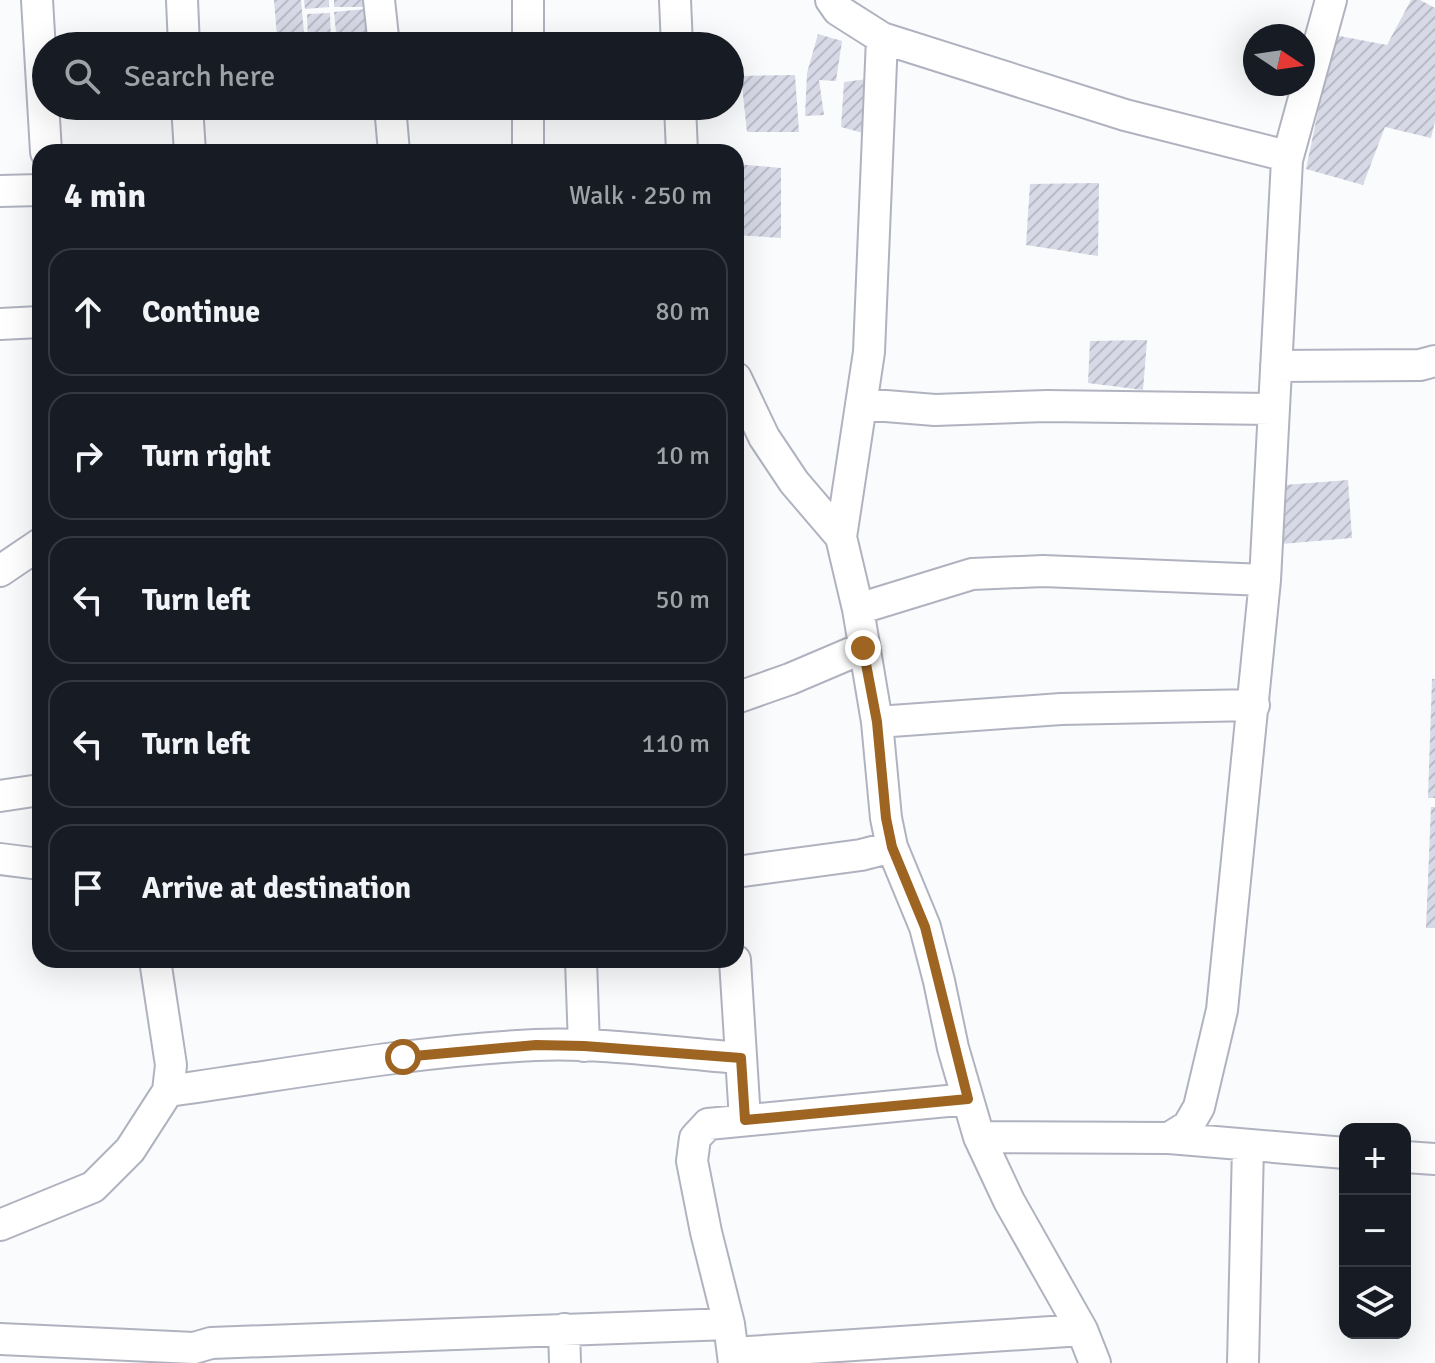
<!DOCTYPE html>
<html lang="en">
<head>
<meta charset="utf-8">
<style>
	:root { --surface:#171b24; --page:#20242c; --text:#f1f3f6; --muted:#9ea1a6; --line:#363941 }
	body { margin:0; font-family:Signika,sans-serif; background:var(--page); color:var(--text) }
	.controls { position:absolute; right:24px; bottom:24px; display:grid; overflow:hidden; border-radius:16px; box-shadow:0 8px 32px #0002 }
	.controls button { width:72px; height:72px; display:grid; place-items:center; padding:0; border:0; border-bottom:2px solid var(--line); background:var(--surface); color:var(--text); font:40px sans-serif }
	.compass { position:absolute; left:1243px; top:24px; width:72px; height:72px; border-radius:50%; background:var(--surface); box-shadow:0 8px 32px #0002; rotate:103deg }
	.stop { position:absolute; width:24px; height:24px; margin:-18px; border:6px solid #9e6522; border-radius:50%; background:#fff }
	.stop.end { background:#9e6522; border-color:#fff; box-shadow:0 2px 8px #0008 }
	.list { margin:0; padding:0; list-style:none }
	h2 { display:flex; justify-content:space-between; align-items:center; height:104px; margin:0; padding:0 32px; font-size:34px }
	h2 small { font-size:26px; font-weight:400; color:var(--muted) }
	.list li { display:grid; grid-template-columns:52px 1fr auto; gap:24px; align-items:center; box-sizing:border-box; height:128px; margin:0 16px 16px; padding:0 16px; border:2px solid var(--line); border-radius:24px }
	.list b { display:block; font-size:30px; white-space:nowrap }
	.list em { font-size:26px; font-style:normal; color:var(--muted) }
	.icon { flex:none; width:44px; height:44px; fill:none; stroke:currentColor; stroke-width:2; stroke-linecap:round; stroke-linejoin:round }
	.map { position:relative; flex:none; width:1435px; height:1363px; overflow:hidden }
	.search { position:absolute; background:var(--surface); box-shadow:0 8px 32px #0002; left:32px; top:32px; width:712px; height:88px; display:flex; align-items:center; gap:20px; box-sizing:border-box; padding:0 28px; border-radius:44px; color:var(--muted); font-size:30px }
	.panel { position:absolute; background:var(--surface); box-shadow:0 8px 32px #0002; left:32px; top:144px; width:712px; height:824px; border-radius:24px }
	.map>svg:first-child { display:block }
	.building { fill:url(#building-hatch) }
	.lines { fill:none; stroke-linecap:round; stroke-linejoin:round }
	.minor-casing { stroke:#b0b2bf; stroke-width:34 }
	.minor { stroke:#fff; stroke-width:30 }
	.route { stroke:#9e6522; stroke-width:10 }
</style>
</head>
<body>
<div class="map">
<svg width="1435" height="1363" viewBox="0 0 1435 1363">
	<defs>
		<pattern id="building-hatch" width="6" height="6" patternUnits="userSpaceOnUse" patternTransform="scale(2)"><rect width="6" height="6" fill="#d7d9e6"/><path d="M-1 1l2-2M0 6l6-6M5 7l2-2" fill="none" stroke="#b8bac5"/></pattern>
	</defs>
	<rect width="100%" height="100%" fill="#fafbfd"/>
	<!-- building -->
	<path class="building" d="M274,0H301L304,33L277,36Z
		M304,0H329V7L305,9Z
		M334,0H367L368,7H334Z
		M1411,0H1420L1435,8V121L1431,138L1385,127L1363,185L1306,169L1334,35L1387,45Z
		M365,9L369,40L337,43L334,12Z
		M330,13L331,40H308L307,14Z
		M818,34L842,41L836,81L819,80L824,115L805,116L807,73Z
		M795,75L799,132H747L741,76Z
		M868,79L863,133L841,127L844,82Z
		M261,106H313V109L261,110Z
		M736,164L781,168V238L736,235Z
		M1099,183L1098,256L1026,245L1030,184Z
		M1147,340L1143,390L1088,383L1090,341Z
		M1348,480L1352,538L1281,544L1285,485Z
		M1432,679H1435V798H1428Z
		M1431,807H1435V928H1426Z"/>
	<g class="lines">
		<!-- minor casing -->
		<g class="minor-casing">
			<path id="minor" d="M37,0L46,152
				M182,0L184,46
				M379,0L384,46
				M528,0V46
				M675,0L677,46
				M831,0L838,10L882,38L1125,115L1279,154L1287,160
				M187,106L190,152
				M390,106L394,152
				M528,106V152
				M680,106L682,152
				M0,191L40,190
				M0,324L40,322
				M1276,366L1420,365L1435,361
				M736,378L764,437L794,482L841,537L858,609L877,722L886,818L892,847L925,927L939,981L953,1048L979,1137L1009,1201L1082,1330L1095,1363
				M861,404L935,410L1047,406L1274,409
				M841,537L869,352L882,38
				M0,571L40,544
				M858,609L972,574L1043,571L1265,580
				M736,698L790,679L863,648
				M877,722L1061,709L1254,705
				M0,796L40,790
				M0,859L40,864
				M736,872L861,855L892,847
				M581,960L584,1046
				M735,960L745,1120
				M168,1091C290,1074 412,1051 535,1045C603,1042 673,1053 741,1058
				M979,1137L1169,1138L1188,1126L1199,1107L1222,1010L1265,580L1287,160L1331,0
				M1169,1138L1345,1153
				M1405,1157L1435,1159
				M0,1225L93,1187L130,1150L168,1091L171,1065L155,960
				M564,1329L565,1363
				M0,1339L194,1348L211,1343L729,1324
				M733,1353L1082,1330
				M734,1363L729,1324L706,1232L692,1161L695,1138L708,1124L968,1099
				M1243,1363L1248,1146"/>
		</g>
		<!-- minor -->
		<use href="#minor" class="minor"/>
	</g>
	<g class="lines">
		<!-- route -->
		<path class="route" d="M403,1057L536,1045L584,1046L741,1058L745,1120L968,1099L925,927L892,847L886,818L877,722L863,648"/>
	</g>
</svg>
<div class="controls">
<button>+</button>
<button>−</button>
<button><svg class="icon" aria-label="layers" viewBox="0 0 24 24"><path d="M12 4l9 5-9 5-9-5zM3 14l9 5 9-5"/></svg></button>
</div>
<svg class="compass" viewBox="-18 -18 36 36"><path d="M0-13l5 13h-10z" fill="#e53935"/><path d="M0 13l5-13h-10z" fill="#9ea1a6"/></svg>
<div class="stop" style="left:403px;top:1057px"></div>
<div class="stop end" style="left:863px;top:648px"></div>
<div class="search"><svg class="icon" aria-label="search" viewBox="0 0 24 24"><circle cx="10" cy="10" r="6"/><path d="M15 15l6 6"/></svg>Search here</div>
<section class="panel">
<h2>4 min<small>Walk · 250 m</small></h2>
<ul class="list">
<li><svg class="icon" aria-label="ahead" viewBox="0 0 24 24"><path d="M12 20V5M6 11l6-6 6 6"/></svg><div><b>Continue</b></div><em>80 m</em></li>
<li><svg class="icon" aria-label="right" viewBox="0 0 24 24"><path d="M7 20v-9h11M14 6l5 5-5 5"/></svg><div><b>Turn right</b></div><em>10 m</em></li>
<li><svg class="icon" aria-label="left" viewBox="0 0 24 24"><path d="M17 20v-9H6M10 6l-5 5 5 5"/></svg><div><b>Turn left</b></div><em>50 m</em></li>
<li><svg class="icon" aria-label="left" viewBox="0 0 24 24"><path d="M17 20v-9H6M10 6l-5 5 5 5"/></svg><div><b>Turn left</b></div><em>110 m</em></li>
<li><svg class="icon" aria-label="arrive" viewBox="0 0 24 24"><path d="M6 21V4h12l-3 4 3 4H6"/></svg><div><b>Arrive at destination</b></div></li>
</ul>
</section>
</div>
</body>
</html>
